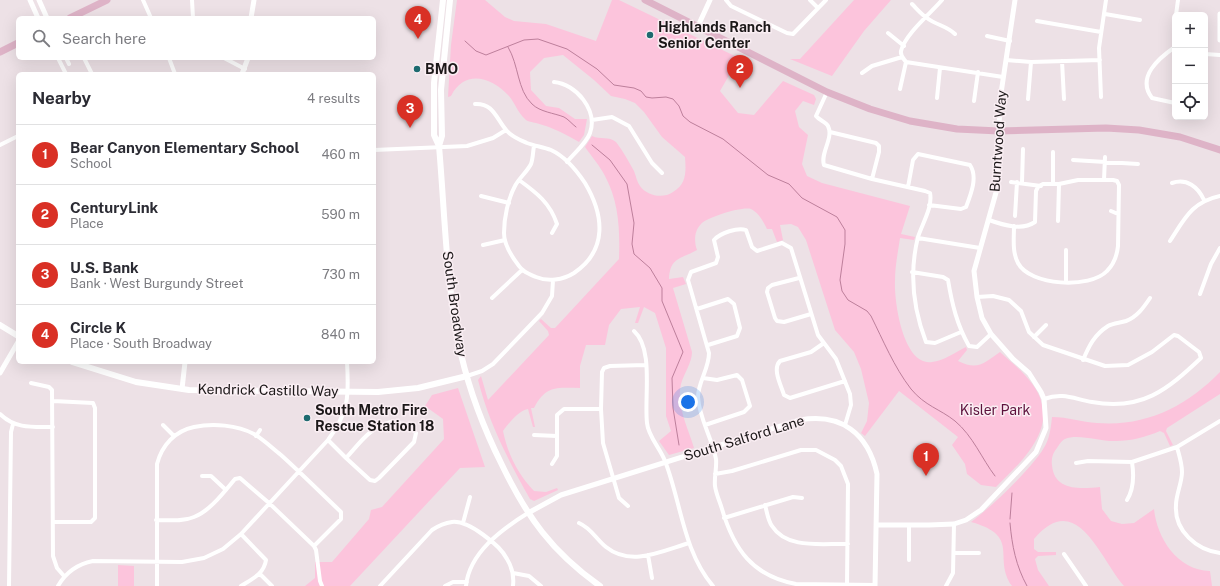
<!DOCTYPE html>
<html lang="en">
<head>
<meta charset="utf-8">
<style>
	:root { --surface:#fff; --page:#f2f2f3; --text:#2b2b33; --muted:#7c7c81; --line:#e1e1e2; --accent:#d93025 }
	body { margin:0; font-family:"Public Sans",sans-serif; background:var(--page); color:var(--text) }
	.controls { position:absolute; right:12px; top:12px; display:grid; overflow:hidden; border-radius:6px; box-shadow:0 4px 16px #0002 }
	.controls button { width:36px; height:36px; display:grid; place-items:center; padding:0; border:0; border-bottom:1px solid var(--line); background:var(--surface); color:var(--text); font:20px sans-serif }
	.you { position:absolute; left:688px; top:402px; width:14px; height:14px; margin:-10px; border:3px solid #fff; border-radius:50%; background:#1a73e8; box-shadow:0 0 0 6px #1a73e833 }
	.badge { display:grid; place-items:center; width:26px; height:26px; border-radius:50%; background:var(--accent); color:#fff; font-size:13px; font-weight:700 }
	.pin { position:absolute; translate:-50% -33px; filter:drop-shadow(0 1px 2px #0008) }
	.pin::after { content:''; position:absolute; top:21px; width:14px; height:12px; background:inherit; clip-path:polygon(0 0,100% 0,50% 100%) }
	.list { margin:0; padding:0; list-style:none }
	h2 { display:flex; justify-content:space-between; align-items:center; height:52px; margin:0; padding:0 16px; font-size:17px }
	h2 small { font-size:13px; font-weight:400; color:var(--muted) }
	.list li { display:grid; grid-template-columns:26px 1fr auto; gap:12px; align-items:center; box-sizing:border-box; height:60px; padding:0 16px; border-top:1px solid var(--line) }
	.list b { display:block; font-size:15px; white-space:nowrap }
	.list p { margin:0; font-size:13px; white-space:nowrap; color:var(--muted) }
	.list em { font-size:13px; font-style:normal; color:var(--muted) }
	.icon { flex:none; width:22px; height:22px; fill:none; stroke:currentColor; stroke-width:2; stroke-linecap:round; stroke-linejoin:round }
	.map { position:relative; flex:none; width:1220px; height:586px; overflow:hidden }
	.search { position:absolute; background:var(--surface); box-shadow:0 4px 16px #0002; left:16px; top:16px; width:360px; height:44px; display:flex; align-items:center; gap:10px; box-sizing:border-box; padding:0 14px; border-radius:6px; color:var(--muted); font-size:15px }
	.panel { position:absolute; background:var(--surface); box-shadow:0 4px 16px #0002; left:16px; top:72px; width:360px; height:292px; border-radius:6px }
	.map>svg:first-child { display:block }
	.green { fill:#fcc4dc }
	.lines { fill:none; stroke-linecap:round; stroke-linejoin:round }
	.stream { stroke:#bd7f9b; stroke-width:1 }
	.minor { stroke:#fff; stroke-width:4 }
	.tertiary { stroke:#fff; stroke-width:5 }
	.secondary { stroke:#fff; stroke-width:6 }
	.primary { stroke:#deb3c7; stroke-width:7 }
	.poi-dot { fill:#1d6a6f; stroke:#faeef3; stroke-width:1.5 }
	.labels { text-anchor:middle; stroke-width:3; stroke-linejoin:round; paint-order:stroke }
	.poi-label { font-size:14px; font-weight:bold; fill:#1c1819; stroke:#faeef3; text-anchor:start }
	.street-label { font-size:14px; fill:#1c1819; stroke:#faeef3 }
	.park-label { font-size:14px; fill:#5d113c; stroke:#faeef3 }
</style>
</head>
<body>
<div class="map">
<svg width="1220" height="586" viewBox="0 0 1220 586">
	<rect width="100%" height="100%" fill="#ede1e6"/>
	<!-- green -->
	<path class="green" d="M457,0H485L505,17L514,21L546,24L596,41L612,0H619L739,58L720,91L738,113L754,115L783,81L814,95L816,99L814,105L803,101L795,111L799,127L808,135L802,164L807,176L822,183L910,206L901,234L915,237L914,240L900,238C898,252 895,266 895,281C894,301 903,366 932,362C943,361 956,352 966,347L967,350L958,361C978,371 984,363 1000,352C1011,362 1024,372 1033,385C1062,426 1023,460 996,487L981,485L967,474L965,464L952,445L958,437L899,391L865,436L861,433L867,421L869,403L861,369L854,352L835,330L806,240L798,227L791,224L780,225L783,240L777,242L772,229H767C763,221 759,213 751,209C743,206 707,217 701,224C694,231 694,242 697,250C681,259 670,257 669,279L683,277L686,284L673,288L692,352C692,363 684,373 681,384C676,405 688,428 694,448L669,455L659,441L671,431L666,416V348L655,313L644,307L638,323H635L640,307L621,309L609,325L605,345H586L580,366V388C557,388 546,385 534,408H531L535,427H533L528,409C518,411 509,423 503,431C508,455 518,474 534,491L546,492L557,488L558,490L534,501L530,499C508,460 489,423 478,380L481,376L488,400L549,335L548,331L539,321L541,319L551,328H555L619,259C620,230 619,202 605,176C600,166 592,157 585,147L592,136C600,140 609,136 616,142C623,151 629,162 634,171C636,176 637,182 640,186C647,196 663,199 673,192C687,184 686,171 685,157L662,137L644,112L635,103L625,99L611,96L594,80L563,55L544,58L530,72L531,90L546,106L559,108L575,119H587L584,135L579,142C565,134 552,127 536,123C533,122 527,122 525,119C518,113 515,103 509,96C491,77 465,69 451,96L448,97L451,45Z
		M854,0H891L864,31L832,76L790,59H800Z
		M1220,372V394L1167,428L1166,431L1173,445L1170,446L1164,433L1160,431C1146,437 1131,441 1116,441C1101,442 1078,433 1065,439C1062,440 1059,445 1057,448C1053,453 1051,458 1052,465C1054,491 1080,489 1100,487L1102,509L1111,521L1122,524L1134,523L1154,509C1157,538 1177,570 1210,571L1212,586H1124C1100,559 1077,488 1034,539V549L1038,552H1056V555L1038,556L1035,559L1038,570L1049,586H1012C992,558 1022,536 971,522C990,508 1036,465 1046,444C1050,436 1051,426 1052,417C1068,417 1082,422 1097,423C1146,427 1187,406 1220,372Z
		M458,388L485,467L460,468L350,586H305L315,578V562H332L369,519L371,510L382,507L444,439L443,419L425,406L432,395Z
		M118,565L134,566V586H118Z"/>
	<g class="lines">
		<!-- stream -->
		<path class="stream" d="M465,41L476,51L486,55L524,40L538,39L567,49L597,69L614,85L634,88L641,91L646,97L652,98L666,97L673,99L679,106L683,116L690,122L723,139L768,175L789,184L802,198L837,217L845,230V244L840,280L842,291L848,300L867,311L871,316C883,340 894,367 911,389C925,406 940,409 955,421C973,436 982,459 995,476
			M508,47C519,65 517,90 532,104C540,112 554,113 564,117C568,119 572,124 576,127
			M592,145L610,160L627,184L634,223L632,244L634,254L650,268L662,288V301L683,352L672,378L673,408L679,445
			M1010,519L1012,493
			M1010,523C1012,546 1016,566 1027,586"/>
		<!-- minor -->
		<path class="minor" d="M143,0L151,18
			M192,0L193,18
			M726,0L731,6L787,33L793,34L826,0
			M810,0L818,8
			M942,0C931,13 905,34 901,51C900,56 904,59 906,62L1003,77
			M912,4C917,9 921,14 927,18C936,25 947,26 955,34
			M1105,14L1140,20
			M1176,15L1178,0
			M1037,21L1101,32
			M888,33L904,46
			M987,36L1010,41
			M1175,47C1159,58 1136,77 1152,98L1175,103
			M1205,54L1220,55
			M58,58L66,74
			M66,58L69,64
			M84,58L92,74
			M169,58L175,74
			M224,58L245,69
			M1006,60L1031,62L1100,60
			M1062,61L1064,99
			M862,73L872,66L902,57
			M554,82C576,84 598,110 590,133C586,144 574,153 567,162
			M900,89L906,62
			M827,92L816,116C819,120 826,122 828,126C834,138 820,153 824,165L872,179L925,191L930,193C933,207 922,224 918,237C909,273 913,308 926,342L935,343L961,332
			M1101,97L1099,48L1106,0
			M937,98L940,68
			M1028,99L1031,62
			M974,101L978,72
			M475,104C494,103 496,119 507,131C512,137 520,140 527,143C535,146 543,147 551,150C564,156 577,171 585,183C604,215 608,250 574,273C563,280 548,282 536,277C529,274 523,272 519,266C512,257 504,245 504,233C504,218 508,199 515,186C519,178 527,172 531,164C533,159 533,151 534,146
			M592,120L612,117L629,126L652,163L662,173
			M830,132L876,143L879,146V152L872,179
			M0,145L18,136
			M374,150L467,146L493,138L506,130
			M1053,152V184
			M1073,160L1138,164
			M519,180C537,193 550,203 557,224L552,233
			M1104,180L1105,157
			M1011,182L1041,186
			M1022,182L1023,149
			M1172,183C1187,178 1198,187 1204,200
			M908,187L913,160L918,154L970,165C978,177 971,194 966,207L961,209L929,205
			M481,196L509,203
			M1111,211L1118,214
			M1015,216L1017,182
			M989,220C1003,225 1022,231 1035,222L1036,191L1038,187L1043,184H1059L1078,180H1113L1117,181L1119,185L1118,246C1117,256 1114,264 1107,271C1090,289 1030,286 1018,263C1012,252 1014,238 1014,226
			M1058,221L1059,184
			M918,238L980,248
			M1170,241C1185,218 1192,202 1220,196
			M483,245L505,240
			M1066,250V282
			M912,272L943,277L948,280C952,304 957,325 969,346L977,347L991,334
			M799,278L772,285L768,288L767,292L775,318L777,321L784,322L811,314
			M1200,294L1211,264L1220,248
			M977,297L993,296L1009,300L1021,311L1029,332L1043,345L1105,366L1128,365L1152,352L1174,335L1178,336L1199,352L1201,358C1167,390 1142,411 1092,402C1074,399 1063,392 1044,399
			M492,298L522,270
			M697,309L728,299L734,304L740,328L737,336L708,345
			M634,331C654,349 644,397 647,423C648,436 660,448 665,461C681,502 683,551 713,586
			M1034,337L1046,325
			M824,343L811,352L780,361C772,369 781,385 784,395L790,398L845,381
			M1083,360C1089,346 1094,335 1108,326C1113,323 1120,323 1126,321C1137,317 1144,307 1150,298
			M467,376L482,371L493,364L542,313L552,296L553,280
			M703,378L717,380L737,375L742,380L750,406L744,412L705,425
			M31,383L49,387L52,390L53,556L57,568L64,576
			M0,414C15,429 33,427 53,427
			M391,422C402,423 409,425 416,433L414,442L379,478L375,481L370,480L346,458C360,443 370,427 391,422Z
			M163,425L174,436
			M845,425L851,405L850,394L836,359L818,335L791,248L782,243L757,251L752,247L746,230C738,227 720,233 714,240L718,257L716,263L691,272L688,280L709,353C709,369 698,382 698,397C699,418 712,438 716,459C717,467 714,477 715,486C716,494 720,502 722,509C734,550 753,576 796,584L875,585
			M534,435L557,436
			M256,436L260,430
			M328,440L346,458
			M1177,447C1179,455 1182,463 1182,472C1182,483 1176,494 1176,505C1174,531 1197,550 1220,553
			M1076,463L1088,461L1132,462L1177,447L1220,421
			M552,464L557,456V415L564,409H601
			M715,474L732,471L801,450H816L835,460L841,466L848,484L847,585
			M202,476H211L226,490
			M1127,500C1134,489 1134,475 1132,462
			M765,505C767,512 768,521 772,526C787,550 824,543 848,544
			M628,506L619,498L603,443L601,409L602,372L604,368L610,366L645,365
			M724,518L793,497L802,498
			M156,520C168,520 182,522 194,517C210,511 224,492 235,479L240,478L269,503L314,546L316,550L320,581L322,586
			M53,522H91L95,518V408L93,403L53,401
			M463,523L470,497
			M579,523C591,528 596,539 606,547C631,567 662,551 689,543
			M909,525V560
			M954,553H979
			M1064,554L1086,586
			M648,555L652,578
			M513,573L529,576L541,586
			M260,574L272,586
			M9,586L11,432L13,424
			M58,586C66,572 78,564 93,561L182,562L204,558L223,549L241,534L328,440C349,412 349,396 347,362
			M157,586V464C162,445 175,431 194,427C213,423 237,425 254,434C264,440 272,448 281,455C301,473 321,493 341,512V519L314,546
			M241,586C252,579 264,574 266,560L241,534
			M380,586L432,530C438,526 444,523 452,522C468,520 500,545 507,559C512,567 514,577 513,586
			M445,586L453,582H467
			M466,586C469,553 502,529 528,513
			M946,586L953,573L954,524"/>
		<!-- tertiary -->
		<path class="tertiary" d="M30,0L38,18
			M39,0L47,18
			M1220,14V40
			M251,18L254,0
			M698,26L710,0
			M242,74L248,58
			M0,373L18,342
			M182,389L185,362
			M528,513L561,495L800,420C841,413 868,433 877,474L875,586
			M877,525H929L954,524L966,520L981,510L1036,452L1046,428L1044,399L1041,392L1029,373L1013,359L991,334L982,318L977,297L974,271L997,189L1000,100L1015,0"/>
		<!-- secondary -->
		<path class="secondary" d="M450,0L441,90L442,136L439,146C445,215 446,287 461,354C470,393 484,429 502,465C527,517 552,552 600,586
			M439,146L434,135V83L443,0
			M0,325L18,336
			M72,362L136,382L189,390L378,392L418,388L467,376"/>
		<!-- primary -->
		<path class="primary" d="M645,0L827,92L870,109L910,121L957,129L999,131L1106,128L1139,130L1180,137L1220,150
			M70,18L107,0
			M0,52L18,43"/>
	</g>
	<!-- markers -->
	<g class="poi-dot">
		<circle cx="650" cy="35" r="4"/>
		<circle cx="417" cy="69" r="4"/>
		<circle cx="307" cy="418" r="4"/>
	</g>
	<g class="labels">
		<!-- poi labels -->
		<g class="poi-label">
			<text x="658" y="32">Highlands Ranch<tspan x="658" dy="16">Senior Center</tspan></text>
			<text x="425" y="74">BMO</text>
			<text x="315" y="415">South Metro Fire<tspan x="315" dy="16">Rescue Station 18</tspan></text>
		</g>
		<!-- street labels -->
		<g class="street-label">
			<text transform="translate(998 141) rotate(-86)" y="5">Burntwood Way</text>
			<text transform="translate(455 304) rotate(82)" y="5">South Broadway</text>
			<text transform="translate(268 390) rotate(1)" y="5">Kendrick Castillo Way</text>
			<text transform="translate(744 438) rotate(-17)" y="5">South Salford Lane</text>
		</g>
		<!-- park labels -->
		<g class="park-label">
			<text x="995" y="415">Kisler Park</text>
		</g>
	</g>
</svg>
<div class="controls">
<button>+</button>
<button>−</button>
<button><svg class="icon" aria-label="locate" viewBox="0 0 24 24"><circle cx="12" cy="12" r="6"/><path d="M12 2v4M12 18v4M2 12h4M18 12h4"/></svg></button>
</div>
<div class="you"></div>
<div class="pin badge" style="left:926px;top:476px">1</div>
<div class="pin badge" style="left:740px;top:88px">2</div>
<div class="pin badge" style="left:410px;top:128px">3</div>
<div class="pin badge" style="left:418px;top:39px">4</div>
<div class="search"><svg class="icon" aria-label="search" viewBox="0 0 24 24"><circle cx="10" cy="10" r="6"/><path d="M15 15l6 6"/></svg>Search here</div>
<section class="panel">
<h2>Nearby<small>4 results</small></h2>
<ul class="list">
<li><span class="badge">1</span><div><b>Bear Canyon Elementary School</b><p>School</p></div><em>460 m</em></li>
<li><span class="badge">2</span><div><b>CenturyLink</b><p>Place</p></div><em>590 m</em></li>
<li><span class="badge">3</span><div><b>U.S. Bank</b><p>Bank · West Burgundy Street</p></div><em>730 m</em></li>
<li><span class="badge">4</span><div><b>Circle K</b><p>Place · South Broadway</p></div><em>840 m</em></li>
</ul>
</section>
</div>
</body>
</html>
